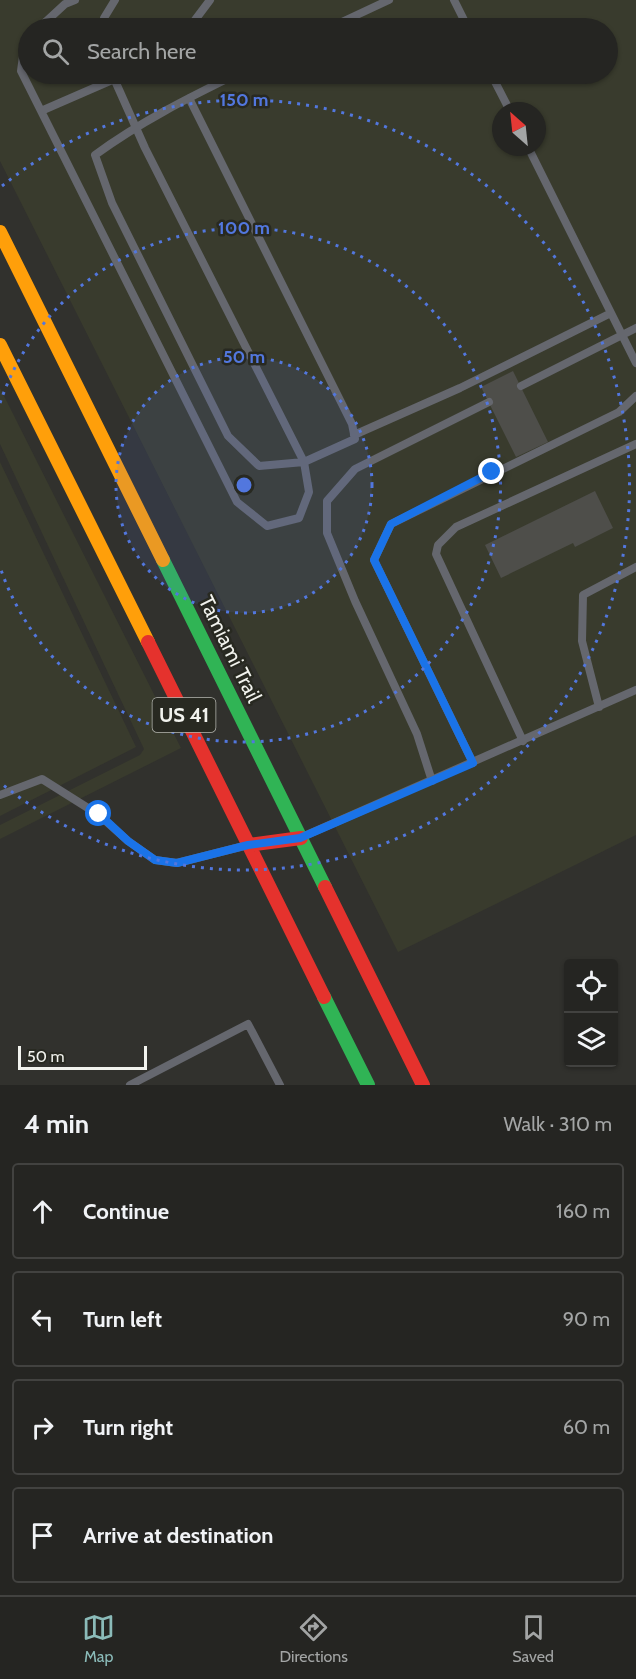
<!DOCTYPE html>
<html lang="en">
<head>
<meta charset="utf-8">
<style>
	:root { --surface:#252522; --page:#31312f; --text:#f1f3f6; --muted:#a3a5a5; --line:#424240; --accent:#8bbbb9 }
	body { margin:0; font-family:Cabin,sans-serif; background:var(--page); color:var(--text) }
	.controls { position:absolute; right:18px; bottom:18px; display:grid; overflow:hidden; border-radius:6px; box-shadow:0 2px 4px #0004 }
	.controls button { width:54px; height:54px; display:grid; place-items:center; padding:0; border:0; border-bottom:2px solid var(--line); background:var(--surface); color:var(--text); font:30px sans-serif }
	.compass { position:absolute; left:492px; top:102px; width:54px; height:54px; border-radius:50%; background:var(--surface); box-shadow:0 2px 4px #0004; rotate:333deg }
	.scale { position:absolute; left:18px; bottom:15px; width:129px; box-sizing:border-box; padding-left:6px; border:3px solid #f2f3ee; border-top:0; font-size:16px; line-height:21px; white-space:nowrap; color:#f2f3ee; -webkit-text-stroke:4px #282921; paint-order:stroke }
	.stop { position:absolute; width:18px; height:18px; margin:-14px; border:4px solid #1a73e8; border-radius:50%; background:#fff }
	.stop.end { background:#1a73e8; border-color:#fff; box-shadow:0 2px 6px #0008 }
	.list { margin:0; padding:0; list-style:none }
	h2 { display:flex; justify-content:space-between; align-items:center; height:78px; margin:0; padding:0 24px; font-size:26px }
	h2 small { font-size:20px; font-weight:400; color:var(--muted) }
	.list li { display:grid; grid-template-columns:39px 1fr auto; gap:18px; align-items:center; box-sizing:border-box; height:96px; margin:0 12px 12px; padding:0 12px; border:2px solid var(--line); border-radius:6px }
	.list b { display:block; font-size:22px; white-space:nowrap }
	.list em { font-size:20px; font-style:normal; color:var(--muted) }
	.icon { flex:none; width:33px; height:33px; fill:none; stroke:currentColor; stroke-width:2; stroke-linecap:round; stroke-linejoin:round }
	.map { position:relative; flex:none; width:636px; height:1085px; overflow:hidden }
	.search { position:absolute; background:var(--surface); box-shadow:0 2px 4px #0004; left:18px; right:18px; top:18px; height:66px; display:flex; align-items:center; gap:15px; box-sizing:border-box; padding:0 21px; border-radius:33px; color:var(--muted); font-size:22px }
	.sheet { height:510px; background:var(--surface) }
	nav { display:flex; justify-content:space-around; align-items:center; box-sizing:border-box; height:84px; border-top:2px solid var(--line); background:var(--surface); font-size:16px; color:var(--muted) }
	nav a { display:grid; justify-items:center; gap:3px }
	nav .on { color:var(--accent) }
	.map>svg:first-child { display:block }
	.built { fill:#393b2d; fill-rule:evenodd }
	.building { fill:#4e4e4a }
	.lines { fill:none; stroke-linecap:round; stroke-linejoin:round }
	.lane { stroke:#65676e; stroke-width:8 }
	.fast { stroke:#30b455; stroke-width:14 }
	.slow { stroke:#ff9f0a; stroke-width:14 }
	.jam { stroke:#e5322d; stroke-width:14 }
	.route { stroke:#1a73e8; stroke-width:8 }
	.ring { fill:none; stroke:#5277de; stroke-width:3; stroke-dasharray:3 6 }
	.labels { text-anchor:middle; stroke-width:5; stroke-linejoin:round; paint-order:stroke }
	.shield { fill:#282921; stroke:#b5b6b0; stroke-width:1.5 }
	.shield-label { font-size:20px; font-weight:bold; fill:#f2f3ee }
	.street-label { font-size:21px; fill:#f2f3ee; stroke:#282921 }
	.centre { fill:#5277de; stroke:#282921; stroke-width:3 }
	.ring-label { font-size:18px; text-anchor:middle; font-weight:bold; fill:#5277de; stroke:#282921; stroke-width:5; stroke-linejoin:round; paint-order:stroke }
</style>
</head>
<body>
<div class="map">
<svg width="636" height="1085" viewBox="0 0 636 1085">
	<rect width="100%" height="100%" fill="#31312d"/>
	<!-- built -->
	<path class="built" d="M0,0H636V835L398,952L0,161ZM28,28H608V74H28ZM501,111H537V147H501Z
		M0,388L181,748L0,839V825L140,755L144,749L0,444Z
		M0,462L136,747L0,816Z"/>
	<!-- building -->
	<path class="building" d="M513,371L548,442L516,457L481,387Z
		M595,491L613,528L575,547L573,543L501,578L485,545Z"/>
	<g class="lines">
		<!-- lane -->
		<path class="lane" d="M454,0L468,28
			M39,28L65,4L75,0
			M104,28V18L115,0
			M189,28L210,0
			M329,28L389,0
			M28,38L25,41L21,71L237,502L267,526L299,518L309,492L304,462L145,148L112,74
			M491,74L510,111
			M189,98L352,424L355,439L304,462L259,466L228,436L112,203L95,155C140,122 188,98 237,74
			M41,111L126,74
			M528,147L636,363
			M521,386L636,328
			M354,435L460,388L611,313
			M599,707L582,641L583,595L636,567
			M523,741L436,554L438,545L456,527L636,444
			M473,763L374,560L391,524L619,412L636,396
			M432,781L417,734L355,601L327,533V501L355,469L489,402
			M0,795L42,779L99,815L128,841L155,860L177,863L244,846
			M302,837L636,690
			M130,1085L248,1024L280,1085"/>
		<!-- fast -->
		<path class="fast" d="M163,560L325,887
			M324,997L368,1085"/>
		<!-- slow -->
		<path class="slow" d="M0,232L163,560
			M0,345L148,642"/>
		<!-- jam -->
		<path class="jam" d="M148,642L324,997
			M248,845L301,838
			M325,887L423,1085"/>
	</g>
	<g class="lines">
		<!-- route -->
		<path class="route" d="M99,814L128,841L155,860L177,863L248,845L300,838L473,763L374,560L391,524L492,472"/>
	</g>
	<!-- distance rings -->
	<circle cx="244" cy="485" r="128" fill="#5277de" fill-opacity=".12"/>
	<g class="ring">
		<circle cx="244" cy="485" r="128"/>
		<path d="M0 403A257 257 0 1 1 0 567"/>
		<path d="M2 186A385 385 0 1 1 2 784"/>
	</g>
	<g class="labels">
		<!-- shield labels -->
		<rect class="shield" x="152.5" y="698" width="63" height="34" rx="4.5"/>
		<g class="shield-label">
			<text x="184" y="722">US 41</text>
		</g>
		<!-- street labels -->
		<g class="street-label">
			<text transform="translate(230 649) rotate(64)" y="7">Tamiami Trail</text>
		</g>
	</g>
	<circle cx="244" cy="485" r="9" class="centre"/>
	<g class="ring-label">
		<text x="244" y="106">150 m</text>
		<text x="244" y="234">100 m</text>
		<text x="244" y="363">50 m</text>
	</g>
</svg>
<div class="controls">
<button><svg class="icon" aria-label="locate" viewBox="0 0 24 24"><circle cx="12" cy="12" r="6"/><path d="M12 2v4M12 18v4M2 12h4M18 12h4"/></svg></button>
<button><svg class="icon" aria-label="layers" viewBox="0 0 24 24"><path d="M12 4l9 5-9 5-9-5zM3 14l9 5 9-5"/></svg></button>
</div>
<svg class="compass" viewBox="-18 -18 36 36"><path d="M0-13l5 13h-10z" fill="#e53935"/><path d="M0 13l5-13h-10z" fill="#a3a5a5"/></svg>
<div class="scale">50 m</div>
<div class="stop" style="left:99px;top:814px"></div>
<div class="stop end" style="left:492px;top:472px"></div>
<div class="search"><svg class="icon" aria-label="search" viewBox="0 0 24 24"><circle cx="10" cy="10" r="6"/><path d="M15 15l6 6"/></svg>Search here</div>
</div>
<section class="sheet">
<h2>4 min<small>Walk · 310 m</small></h2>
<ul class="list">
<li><svg class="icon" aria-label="ahead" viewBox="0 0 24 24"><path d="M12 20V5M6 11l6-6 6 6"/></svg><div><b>Continue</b></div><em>160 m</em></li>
<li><svg class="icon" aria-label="left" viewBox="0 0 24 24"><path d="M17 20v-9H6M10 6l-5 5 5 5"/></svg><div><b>Turn left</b></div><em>90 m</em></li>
<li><svg class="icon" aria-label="right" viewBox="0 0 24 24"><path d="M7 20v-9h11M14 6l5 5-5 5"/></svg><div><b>Turn right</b></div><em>60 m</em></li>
<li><svg class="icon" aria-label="arrive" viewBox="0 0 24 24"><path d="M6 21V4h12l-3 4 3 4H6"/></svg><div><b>Arrive at destination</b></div></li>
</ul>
</section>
<nav>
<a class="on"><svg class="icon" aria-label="map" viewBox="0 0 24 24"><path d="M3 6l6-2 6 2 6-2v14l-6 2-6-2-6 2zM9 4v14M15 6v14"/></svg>Map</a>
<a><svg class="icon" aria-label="directions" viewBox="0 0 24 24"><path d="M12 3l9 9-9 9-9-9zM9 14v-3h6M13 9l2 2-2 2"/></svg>Directions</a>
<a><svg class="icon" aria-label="saved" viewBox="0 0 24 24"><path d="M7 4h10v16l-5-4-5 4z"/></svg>Saved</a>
</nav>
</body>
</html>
